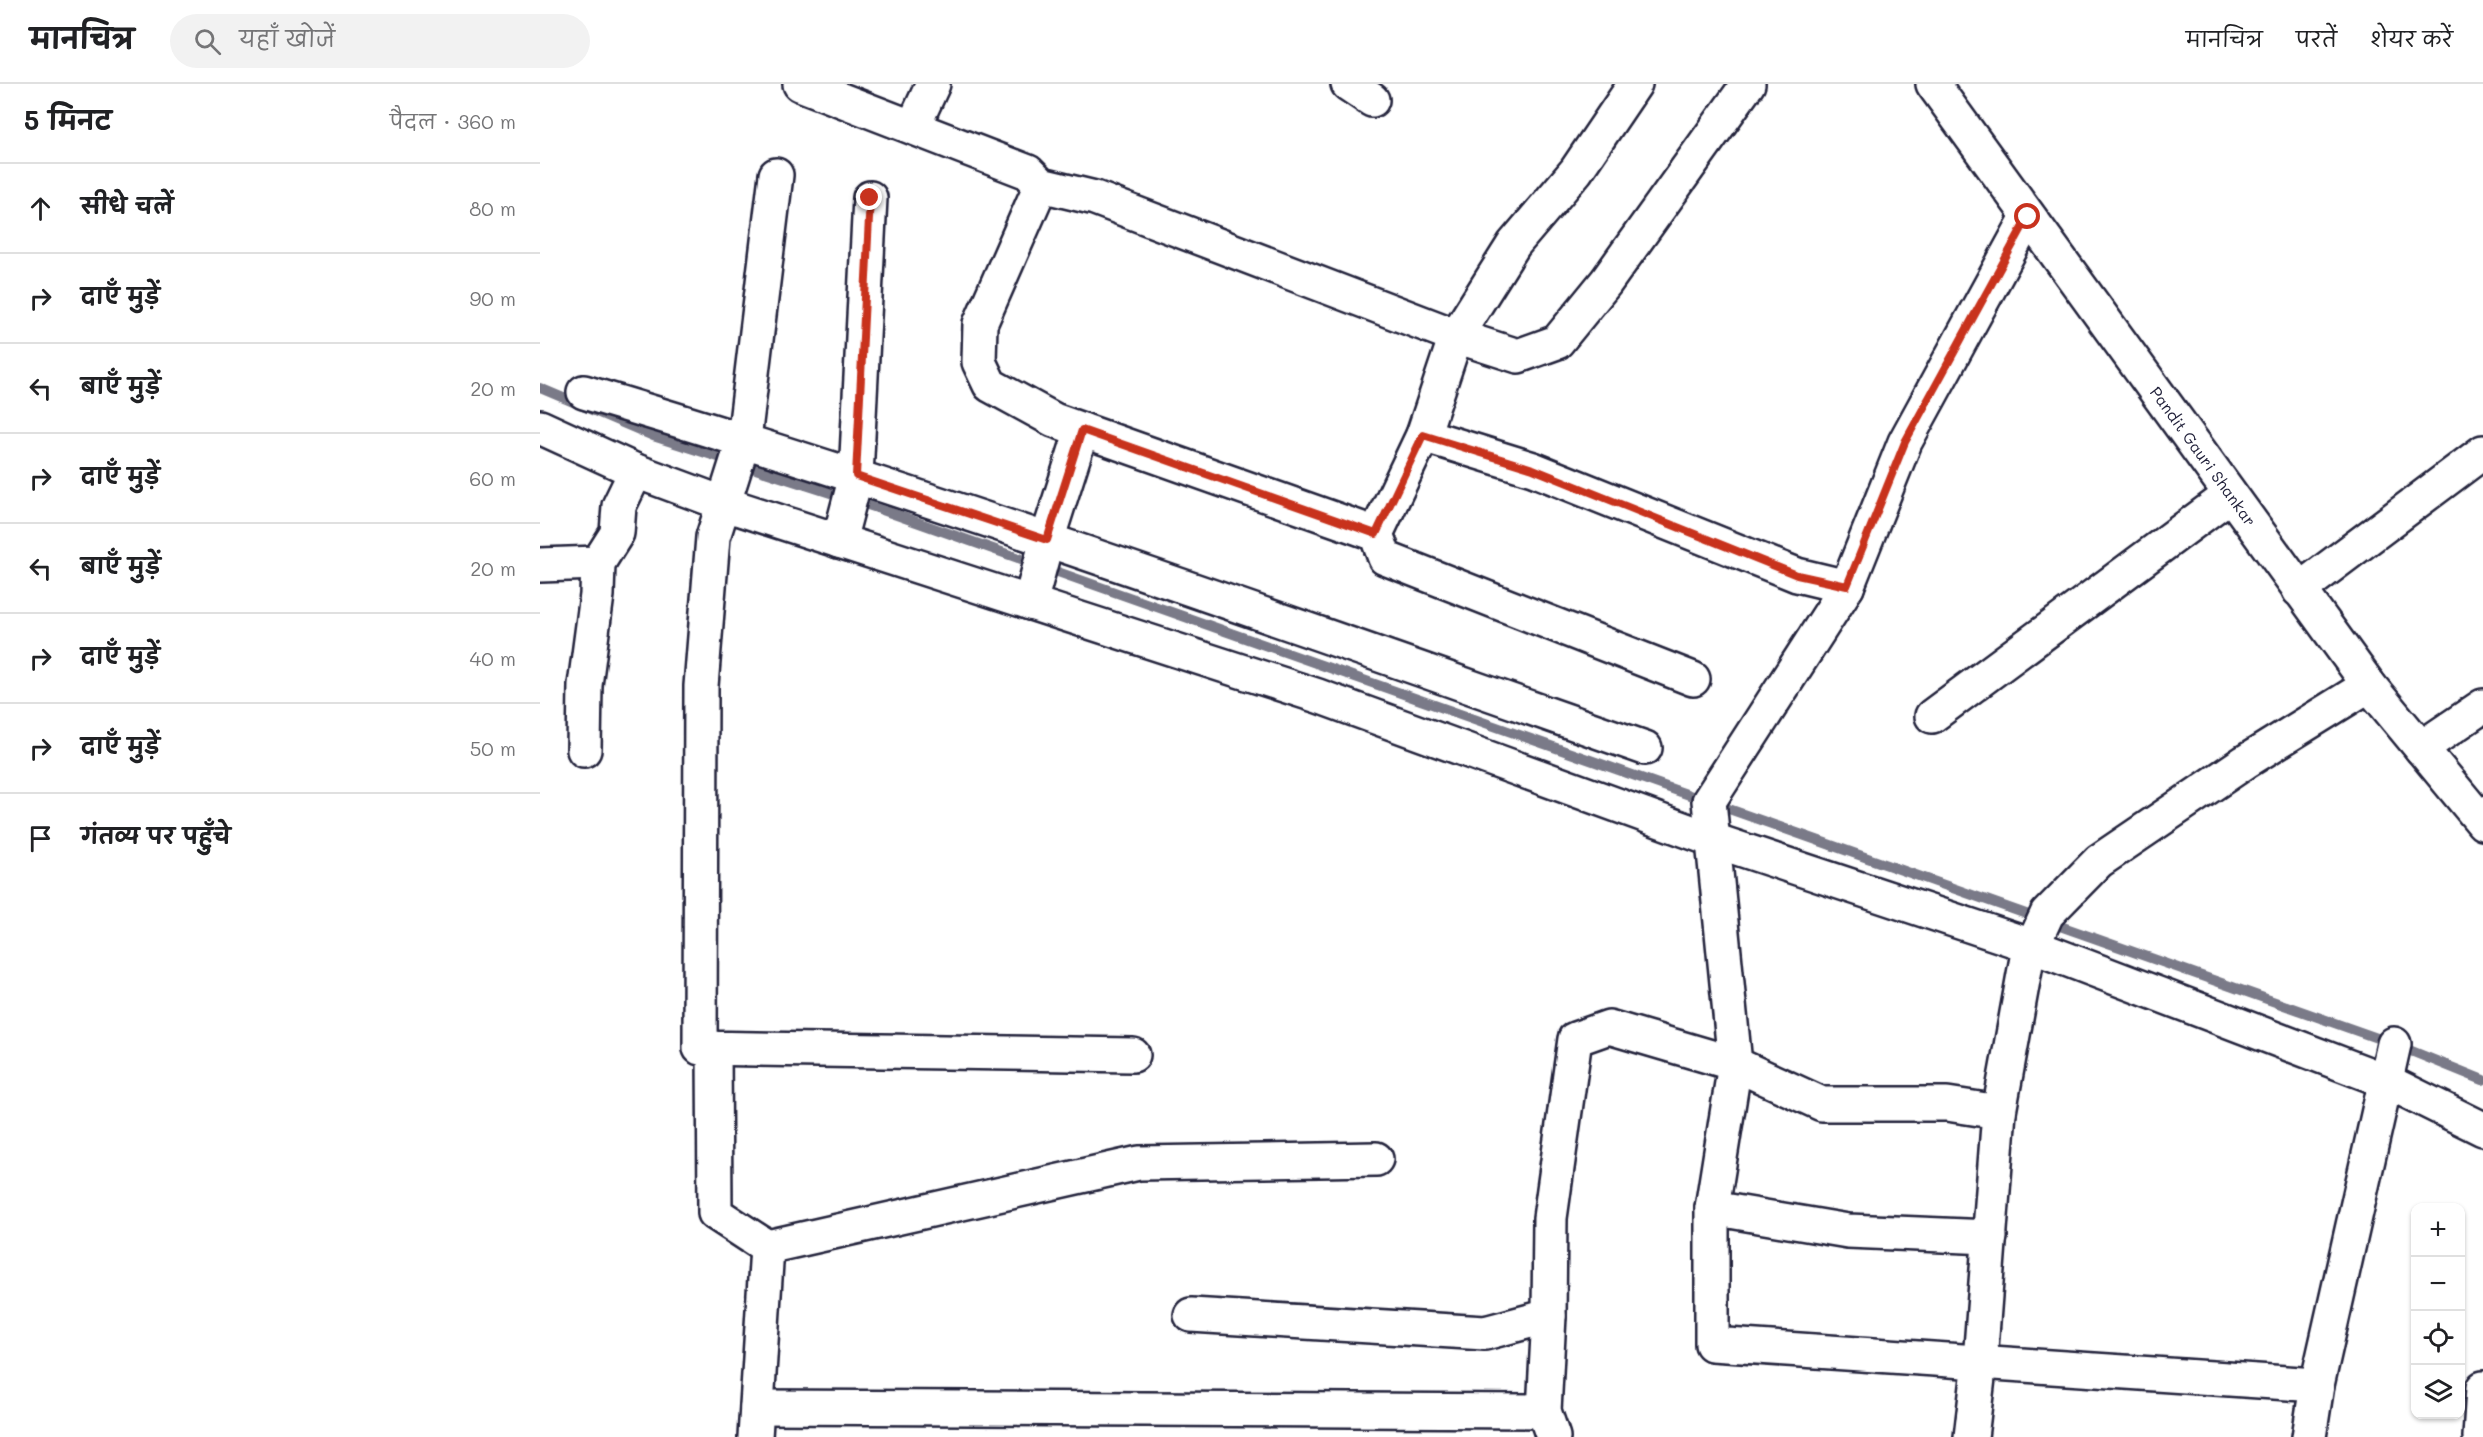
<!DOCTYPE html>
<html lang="hi">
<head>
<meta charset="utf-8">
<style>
	:root { --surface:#fff; --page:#f2f2f2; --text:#202124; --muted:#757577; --line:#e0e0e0 }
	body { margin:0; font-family:Mali,"Playpen Sans Deva",sans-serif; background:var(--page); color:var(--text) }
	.controls { position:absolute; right:18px; bottom:18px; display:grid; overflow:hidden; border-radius:12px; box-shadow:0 2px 4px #0004 }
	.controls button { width:54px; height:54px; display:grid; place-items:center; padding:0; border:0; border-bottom:2px solid var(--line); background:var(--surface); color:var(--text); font:30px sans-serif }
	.stop { position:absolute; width:18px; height:18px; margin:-14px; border:4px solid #c8321e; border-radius:50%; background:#fff }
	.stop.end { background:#c8321e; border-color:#fff; box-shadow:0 2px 6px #0008 }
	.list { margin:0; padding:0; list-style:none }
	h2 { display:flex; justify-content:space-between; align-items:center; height:78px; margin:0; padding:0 24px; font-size:26px }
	h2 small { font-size:20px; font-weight:400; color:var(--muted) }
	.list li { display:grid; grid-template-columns:39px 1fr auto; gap:18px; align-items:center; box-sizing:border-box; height:90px; padding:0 24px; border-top:2px solid var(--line) }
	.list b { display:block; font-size:22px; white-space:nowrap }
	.list em { font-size:20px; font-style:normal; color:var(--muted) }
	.icon { flex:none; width:33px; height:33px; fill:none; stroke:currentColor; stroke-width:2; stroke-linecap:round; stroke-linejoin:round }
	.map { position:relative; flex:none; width:1943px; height:1353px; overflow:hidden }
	header { display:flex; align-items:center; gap:36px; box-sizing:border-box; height:84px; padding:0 30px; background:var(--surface); border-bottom:2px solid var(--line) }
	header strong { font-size:28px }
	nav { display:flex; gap:33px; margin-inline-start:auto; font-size:21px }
	.search { width:420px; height:54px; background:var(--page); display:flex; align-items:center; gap:15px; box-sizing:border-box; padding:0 21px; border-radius:33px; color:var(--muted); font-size:22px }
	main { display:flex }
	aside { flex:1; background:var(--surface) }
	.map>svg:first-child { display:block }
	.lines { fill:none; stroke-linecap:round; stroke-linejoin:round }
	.stream { stroke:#7a7a88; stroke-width:10 }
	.minor-casing { stroke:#22223b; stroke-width:38 }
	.minor { stroke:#fff; stroke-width:33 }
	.route { stroke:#c8321e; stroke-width:8 }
	.labels { text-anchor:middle; stroke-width:4.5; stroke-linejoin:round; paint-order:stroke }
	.street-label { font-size:16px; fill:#22223b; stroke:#fff }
</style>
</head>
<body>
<header>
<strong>मानचित्र</strong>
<div class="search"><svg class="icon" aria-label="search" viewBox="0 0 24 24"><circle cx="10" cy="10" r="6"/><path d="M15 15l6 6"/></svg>यहाँ खोजें</div>
<nav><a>मानचित्र</a><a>परतें</a><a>शेयर करें</a></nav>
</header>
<main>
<aside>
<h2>5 मिनट<small>पैदल · 360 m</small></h2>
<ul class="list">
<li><svg class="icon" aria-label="ahead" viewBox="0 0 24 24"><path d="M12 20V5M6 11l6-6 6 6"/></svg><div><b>सीधे चलें</b></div><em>80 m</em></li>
<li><svg class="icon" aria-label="right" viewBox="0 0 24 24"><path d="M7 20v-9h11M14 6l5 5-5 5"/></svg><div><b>दाएँ मुड़ें</b></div><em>90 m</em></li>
<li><svg class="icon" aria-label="left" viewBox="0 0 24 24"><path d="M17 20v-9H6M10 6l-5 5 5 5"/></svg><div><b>बाएँ मुड़ें</b></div><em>20 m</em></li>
<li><svg class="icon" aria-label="right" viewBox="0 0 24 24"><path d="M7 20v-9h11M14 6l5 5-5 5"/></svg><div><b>दाएँ मुड़ें</b></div><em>60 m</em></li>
<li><svg class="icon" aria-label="left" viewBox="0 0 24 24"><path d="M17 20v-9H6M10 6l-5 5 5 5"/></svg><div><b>बाएँ मुड़ें</b></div><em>20 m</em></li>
<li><svg class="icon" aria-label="right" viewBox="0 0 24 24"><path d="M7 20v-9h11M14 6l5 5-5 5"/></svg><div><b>दाएँ मुड़ें</b></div><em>40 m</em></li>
<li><svg class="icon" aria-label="right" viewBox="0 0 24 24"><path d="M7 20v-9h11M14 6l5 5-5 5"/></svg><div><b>दाएँ मुड़ें</b></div><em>50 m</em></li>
<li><svg class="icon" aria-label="arrive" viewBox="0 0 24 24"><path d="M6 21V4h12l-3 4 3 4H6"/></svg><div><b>गंतव्य पर पहुँचे</b></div></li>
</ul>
</aside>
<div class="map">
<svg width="1943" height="1353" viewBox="0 0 1943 1353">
	<rect width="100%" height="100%" fill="#fff"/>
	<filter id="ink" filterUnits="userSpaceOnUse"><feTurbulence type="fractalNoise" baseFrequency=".0167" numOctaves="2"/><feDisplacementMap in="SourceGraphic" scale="12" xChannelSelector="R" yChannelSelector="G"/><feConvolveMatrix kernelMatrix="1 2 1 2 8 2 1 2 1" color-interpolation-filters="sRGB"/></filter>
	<g filter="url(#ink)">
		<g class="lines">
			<!-- stream -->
			<path class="stream" d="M0,304L113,352L334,423L1854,960L1943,996"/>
			<!-- minor casing -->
			<g class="minor-casing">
				<g id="minor">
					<path d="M260,0L488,88L501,101L555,114L916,252L978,272L1017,258L1066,198L1208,0"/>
					<path d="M808,0L832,16"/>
					<path d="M1095,0L1036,87L974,160L916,252L883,351L836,450L845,474L1153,595"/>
					<path id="s1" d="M1393,0L1829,601L1943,739"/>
					<path d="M373,43L393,0"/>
					<path d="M236,91L204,355L173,453L161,602L160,964L593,971"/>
					<path d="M501,101L440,240L439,278L450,301L514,336L836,450"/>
					<path d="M1488,133L1365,358L1307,503L1169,717L1195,980L1172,1124V1260L1777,1301"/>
					<path d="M44,308C402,414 753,541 1105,664"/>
					<path d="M0,343L96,387L182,419L778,612L1173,756L1492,862L1846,997L1943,1045"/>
					<path d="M883,351L993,385L1257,491L1307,503"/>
					<path d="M299,457L316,392L330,114"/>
					<path d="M0,481L58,479"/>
					<path d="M1759,506L1943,368"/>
					<path d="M490,519L507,456L542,346"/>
					<path d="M1392,632L1690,411"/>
					<path d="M1881,664L1943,622"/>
					<path d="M44,666L45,601L57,511L58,479L77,449L79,422L96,387"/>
					<path d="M174,964L175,1129L227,1163L215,1353"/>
					<path d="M1172,1124L1308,1147L1450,1153"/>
					<path d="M227,1163L599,1079L836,1075"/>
					<path d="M651,1231L945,1249L1009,1232"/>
					<path d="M217,1323L1004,1327"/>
					<path d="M1013,1353L1004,1327L1009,1232L1010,1134L1035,955L1069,943L1195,980L1282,1020H1407L1459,1028"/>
					<path d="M1431,1353L1440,1277L1459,1028L1487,874L1507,830L1559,777L1705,678L1829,601"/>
					<path d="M1769,1353L1777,1301L1854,960"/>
					<path d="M1940,1353L1943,1304"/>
				</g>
			</g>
			<!-- minor -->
			<use href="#minor" class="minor"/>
		</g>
	</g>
	<g class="lines" filter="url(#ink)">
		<!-- route -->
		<path class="route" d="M330,114L316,392L507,456L542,346L836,450L883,351L993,385L1257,491L1307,502L1365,358L1488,133"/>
	</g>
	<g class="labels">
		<!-- street labels -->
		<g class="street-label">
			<text dy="6" stroke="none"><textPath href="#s1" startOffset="460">Pandit Gauri Shankar</textPath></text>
		</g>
	</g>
</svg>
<div class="controls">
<button>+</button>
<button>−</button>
<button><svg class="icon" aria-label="locate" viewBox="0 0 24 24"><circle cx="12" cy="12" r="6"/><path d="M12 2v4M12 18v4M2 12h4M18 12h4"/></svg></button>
<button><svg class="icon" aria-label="layers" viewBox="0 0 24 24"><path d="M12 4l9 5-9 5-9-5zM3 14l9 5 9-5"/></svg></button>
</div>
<div class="stop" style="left:1488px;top:133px"></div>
<div class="stop end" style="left:330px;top:114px"></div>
</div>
</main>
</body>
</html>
